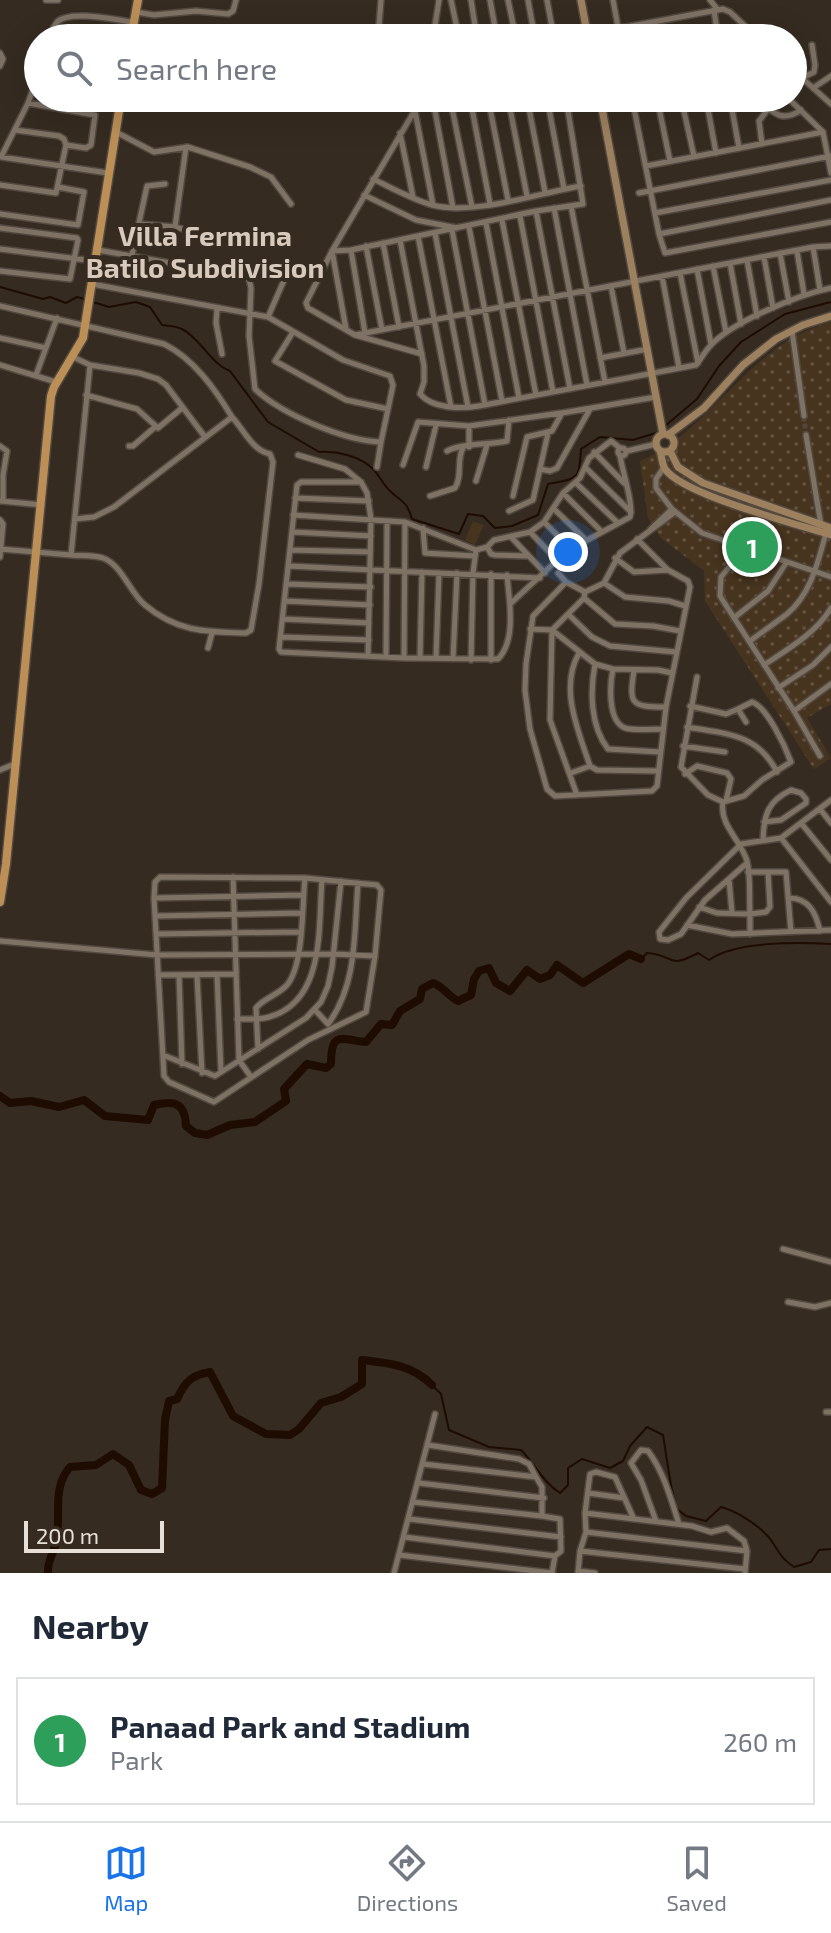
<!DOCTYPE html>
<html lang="en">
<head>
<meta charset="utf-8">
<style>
	:root { --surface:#fff; --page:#f6f6f7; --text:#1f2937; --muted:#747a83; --line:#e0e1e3; --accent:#1a73e8 }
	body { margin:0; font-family:"Exo 2",sans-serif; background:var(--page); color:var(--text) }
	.scale { position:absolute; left:24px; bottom:20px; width:140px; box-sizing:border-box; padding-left:8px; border:4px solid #e6e0d9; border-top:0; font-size:22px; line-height:28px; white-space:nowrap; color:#e6e0d9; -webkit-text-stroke:6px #352b20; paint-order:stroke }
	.you { position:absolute; left:568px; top:552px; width:28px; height:28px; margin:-20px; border:6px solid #fff; border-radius:50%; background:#1a73e8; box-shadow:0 0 0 12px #1a73e833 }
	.badge { display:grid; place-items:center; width:52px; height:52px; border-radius:50%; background:var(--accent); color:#fff; font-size:26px; font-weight:700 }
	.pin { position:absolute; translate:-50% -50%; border:4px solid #fff; box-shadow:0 2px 8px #0006 }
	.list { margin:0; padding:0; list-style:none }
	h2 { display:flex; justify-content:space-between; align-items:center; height:104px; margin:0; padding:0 32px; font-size:34px }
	h2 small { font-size:26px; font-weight:400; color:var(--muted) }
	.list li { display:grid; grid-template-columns:52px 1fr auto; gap:24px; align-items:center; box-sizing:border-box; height:128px; margin:0 16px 16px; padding:0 16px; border:2px solid var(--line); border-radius:0px }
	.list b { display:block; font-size:30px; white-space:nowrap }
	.list p { margin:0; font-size:26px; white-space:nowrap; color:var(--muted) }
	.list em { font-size:26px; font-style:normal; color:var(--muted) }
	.icon { flex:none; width:44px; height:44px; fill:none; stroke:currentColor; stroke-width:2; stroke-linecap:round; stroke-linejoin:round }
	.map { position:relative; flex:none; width:831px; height:1573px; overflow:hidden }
	.search { position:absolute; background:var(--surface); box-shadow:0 8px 32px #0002; left:24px; right:24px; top:24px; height:88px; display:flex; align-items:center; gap:20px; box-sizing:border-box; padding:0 28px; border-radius:44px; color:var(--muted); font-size:30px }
	.sheet { height:248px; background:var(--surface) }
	nav { display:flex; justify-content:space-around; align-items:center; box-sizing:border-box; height:112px; border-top:2px solid var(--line); background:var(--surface); font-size:22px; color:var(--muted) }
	nav a { display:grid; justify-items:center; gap:4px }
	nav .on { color:var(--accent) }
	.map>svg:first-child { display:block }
	.grass { fill:#47341e }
	.park { fill:url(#park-dots) }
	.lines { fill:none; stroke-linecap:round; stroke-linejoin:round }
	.stream { stroke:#1e0c00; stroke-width:2 }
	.river { stroke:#1e0c00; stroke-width:8 }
	.street-tunnel { stroke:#50463c; stroke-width:5; stroke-dasharray:5 2.5; stroke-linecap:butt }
	.street-casing { stroke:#51483f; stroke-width:8 }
	.secondary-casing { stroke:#51483f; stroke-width:10 }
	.primary-casing { stroke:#51483f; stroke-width:11 }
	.street { stroke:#7e7265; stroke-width:5 }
	.secondary { stroke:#9d805e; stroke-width:7 }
	.primary { stroke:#bc8f57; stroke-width:8 }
	.labels { text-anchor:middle; stroke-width:8; stroke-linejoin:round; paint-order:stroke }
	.neighbourhood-label { font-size:28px; font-weight:bold; fill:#d7cabc; stroke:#352b20 }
</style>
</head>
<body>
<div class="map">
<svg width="831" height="1573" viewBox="0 0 831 1573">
	<defs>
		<pattern id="park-dots" width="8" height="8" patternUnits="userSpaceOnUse" patternTransform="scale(2)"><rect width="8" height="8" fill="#47341e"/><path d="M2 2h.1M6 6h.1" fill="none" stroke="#62513e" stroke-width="1.8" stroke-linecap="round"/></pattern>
	</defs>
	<rect width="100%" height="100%" fill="#352b20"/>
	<!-- grass -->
	<path class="grass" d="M473,521L484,525L475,545L465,540Z"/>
	<!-- park -->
	<path class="park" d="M831,322V704L807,718L831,758L814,769L705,601L704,571L661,538L648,518L640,461C714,429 749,343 831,322Z"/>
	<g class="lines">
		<!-- stream -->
		<path class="stream" d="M0,287L43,299L50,297L66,303L77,297L84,299
			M90,301L109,307L136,302L150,307L162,325C168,326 177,326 182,329C200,338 211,364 230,371L268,422L319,452C337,451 360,456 373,469C379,475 383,484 389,490C402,503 406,499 412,519L459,534L468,514L483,516L495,528L512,526L538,515L548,484C579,478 579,480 581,449L600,437L633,440L659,432
			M665,426L697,399L719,366L741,342L785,314L831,302
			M641,959L647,953C676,955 666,970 698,953L709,960C735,941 799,942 831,944
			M432,1385L441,1394L449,1430L489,1447L521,1450C535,1464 544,1483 560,1493L568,1485V1468L582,1459L610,1468L623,1461L630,1446L647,1427L663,1435C667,1458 669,1480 675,1503
			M677,1509L686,1516L706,1521L721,1507C737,1511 764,1528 773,1543C780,1554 783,1560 794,1567L811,1562L819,1550L831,1549"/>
		<!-- river -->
		<path class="river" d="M0,1096L10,1103L31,1101L59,1107L84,1100L105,1116L148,1120L154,1105C175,1100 185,1103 186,1126L195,1133L207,1135L230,1125L255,1122L286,1101L284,1089L307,1064L326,1068L331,1064C331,1029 342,1040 366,1042L381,1024L392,1025L400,1011L420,999L422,989L433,983C444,987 448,996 458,1001L471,995L474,979L479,971L489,968L496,983L510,991L527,970L540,979L550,975L557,965L583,983L629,954L641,959
			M48,1573C47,1561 54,1553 56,1542C62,1515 51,1489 70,1467L96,1465L113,1454L129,1465L141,1490L152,1494L162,1488L165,1420L169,1401L177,1399C185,1382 191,1375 210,1372L233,1416L266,1434L290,1435L299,1429L321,1403L341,1397L362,1384V1360C389,1363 412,1365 432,1385"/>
		<!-- street-tunnel -->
		<path class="street-tunnel" d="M804,416L806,435"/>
		<!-- street casing -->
		<g class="street-casing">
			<path id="street" d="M46,0H58
				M451,0L459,38
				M471,0L477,38
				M490,0L497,38
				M508,0L516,38
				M528,0L535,38
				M547,0L554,38
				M613,0L620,38
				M710,0L718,10
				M714,10L718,38
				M136,12L154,15L196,11L228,14L233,11L236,0
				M588,34L723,9L730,12L758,38
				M48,38C51,33 54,25 58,21C72,10 116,20 133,22
				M378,38L381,0
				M433,38L439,0
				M0,53L3,59L0,66
				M793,70L831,104
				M38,75L28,103L1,157L108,173
				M802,78L814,72L815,65L812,45
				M813,88L831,76
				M450,98L472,207
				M470,98L490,204
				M488,98L508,200
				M508,98L527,196
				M527,98L545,192
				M547,98L564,189
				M632,98L659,234L665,253L831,222
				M657,98L670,161
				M681,98L694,156
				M706,98L716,153
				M730,98L739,148
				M788,98L823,132L831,173
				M433,100L453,208
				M421,103L442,98
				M732,105L759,101C774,113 782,123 801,110
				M415,111L433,205
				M15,130L59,136L64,139L66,145
				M116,132L154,152L188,147L250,167L271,177L291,204
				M400,133L413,197
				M762,144L759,121L768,109
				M646,166L823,132
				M373,179C392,188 411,199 432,205C473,216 539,193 581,186
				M0,185L56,193L66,145L86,148L91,145L95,115L28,103
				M639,193L831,156
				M364,195L416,220L457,228
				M571,206L605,382
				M554,208L587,385
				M536,211L570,389
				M655,213L831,180
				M0,214L78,225L84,192L58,187
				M520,216L553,392
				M502,220L536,395
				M486,223L519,398
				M140,224L175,227L186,147
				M175,227L190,231
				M469,227L502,401
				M0,228L77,238L78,240L70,279L0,271
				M452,230L485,405
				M435,233L468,407
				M659,234L831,200
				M418,236L451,407
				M400,240L424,366V382L420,394C433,409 461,409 479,406L696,365C701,359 705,351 711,345C734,321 798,295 831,288
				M383,243L399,327
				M366,246L382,330
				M813,247L820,290
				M0,249L94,261
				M98,250L226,273L249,279L251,288L249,336L255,389C281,414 345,441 381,442L388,409L346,400L275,361L293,332
				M351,250L365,333
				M797,251L804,294
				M780,253L789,302
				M132,255L147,186L165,184
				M764,257L773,308
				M747,260L757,316
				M730,263L741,324
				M713,266L726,332
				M697,269L711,344
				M680,273L698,363
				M662,276L679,368
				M92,284L268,317L343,360L390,376L393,385L388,409
				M611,286L624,353
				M0,306L164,344C194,359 215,389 232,417L114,507L94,517L75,519
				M217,309L216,323L222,354
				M268,317L288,271H300L316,280
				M346,329L332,251L351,250L536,211L583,204L566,98
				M792,331L804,416
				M355,335L813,247L831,246
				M0,338L46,348
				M422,354L355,335L308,308L306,303L332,251L422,98
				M73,357L90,365L139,373L158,379L166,385L205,437
				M600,358L648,349
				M0,365L56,382
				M36,375L57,318
				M86,395L137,409L158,428L182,408
				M806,435L821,525
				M0,446L7,451L3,475V501
				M129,446H133L155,427
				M469,447V426
				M618 452a4 4 0 1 1 8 0a4 4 0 1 1-8 0Z
				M447,451C461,443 490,445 507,441L509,420
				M627,451L656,444
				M594,452L624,483
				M298,455L345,469L361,482L367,493L371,519L368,656
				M403,465L418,422L469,426L561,413
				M377,467L381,442
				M426,467L436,425
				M664,467L656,479V488L672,509L702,533L831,577
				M586,468L631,512
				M540,469L550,471L557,468L590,409
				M476,481L487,445
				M361,482H301L297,485L279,649L281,652L404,658L498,659C517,640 509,599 507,575
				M576,483L618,523
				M563,493L601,531
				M430,496L455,488C463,475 456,461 463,448
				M513,496L527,437L552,431L562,413L656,397
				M295,498L369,501
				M1,501L42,505
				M553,508L585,539
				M509,511L533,500L548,433
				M293,515L405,522L476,550L487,547L494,540L530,532L544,522L563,493L580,478L589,458L611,441L620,448
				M0,520L3,524L0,557
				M544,522L570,548
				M423,528L425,553L475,556
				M650,530L672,509
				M292,532L371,536
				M530,532L557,560
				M511,537L545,573
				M487,547L491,554L495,555L528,556
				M745,548L721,577L720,596L794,711L820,756
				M0,549L71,555L90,365
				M290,550L370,552
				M71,555C81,556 93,555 103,558C122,565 130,593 145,605C177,632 206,632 246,633L251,630L259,584L273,462L270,454C252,450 244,430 232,417
				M615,558L634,572L668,570
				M289,566L540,578
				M558,573L566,582L585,592
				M491,574V660
				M566,582L533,616L526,664L525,690L530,729L547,789L555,796L652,791L657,786L666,707L690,587L688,581L668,570L637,539
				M604,583L625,597L669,601L685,606
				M287,584L371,587
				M584,598L615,624L653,626L680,631
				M285,601L370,605
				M510,604L567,551L630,517C634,504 622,471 620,455
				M568,614L592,637L610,646L676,652
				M735,617L768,591L786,563
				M283,619L369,623
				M530,629L552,630L595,664L613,669L658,670L672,673
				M281,637L369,640
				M750,641C762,632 775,623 787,614C811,594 818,562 826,533
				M208,648L212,633
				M579,653C559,688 578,730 590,766L597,770L658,771
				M386,657L387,521
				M420,657L422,572
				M404,658L405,522
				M436,658L439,573
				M453,659L457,573
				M471,660L473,573L476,550
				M595,664C590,691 590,726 608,749L660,752
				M764,665C788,649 816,633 831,608
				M613,669C610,683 607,721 625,728C635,731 652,729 663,729
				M634,670C629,704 630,707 666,707
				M697,677L681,767L708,795L723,802
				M778,688L813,665L831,647
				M690,706L726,714L738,709L746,722
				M794,711L831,684
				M687,727C726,734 757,733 777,772
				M683,746L725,752
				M0,770L17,763
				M571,773L590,766
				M685,774L697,766L727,773L731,779L726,801
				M577,795L550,720L552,630L584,598L585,592L604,583L620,553L675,512
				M820,809L831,823
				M801,823L831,860
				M781,838L831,902
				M763,839C764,814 768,801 791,790L801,793L806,799V803L781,820L764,822
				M747,863L705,900L681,934L668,940L660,939L659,932L686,898L741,844L781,838L831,800
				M748,872H786L791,932
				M160,877L305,878L377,885L381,890L375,956L366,1012L308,1040L214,1102L169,1082L164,1076L154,898L155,882Z
				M233,877L239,1060L251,1077
				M729,879L732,913
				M154,898L303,895
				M789,898C809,898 816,913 820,931
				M699,907L717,913L750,914C749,897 751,877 747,861C741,840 719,825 723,802L744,796L762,780L791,762C785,746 767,707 752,702L738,709
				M156,916L301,913
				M687,925L732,934L831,930
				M157,934L300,932
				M750,934V914L766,912L770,907L768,872
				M0,941L157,955L334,954L375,956
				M158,975L235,974
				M179,975L182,1064
				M197,975L202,1073
				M217,975L221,1072
				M315,1010L328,1024
				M237,1019C247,1019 259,1020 269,1017C326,1001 318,926 322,880
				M328,1024C358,984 354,930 358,883
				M258,1049L256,1008C264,998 278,995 287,985C304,965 302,905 305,878
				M163,1055L215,1076L306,1018L321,1002L328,986L332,967L341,881
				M783,1249L831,1262
				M788,1302L815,1307L831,1303
				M826,1412H831
				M428,1445L519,1459L529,1464L536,1477
				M419,1483L544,1498
				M588,1493L624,1498
				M413,1502L542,1516V1487L536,1477L423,1464
				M585,1513L692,1526L711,1532L727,1528L744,1541L747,1551
				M409,1519L561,1537
				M656,1521L641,1480L631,1463L641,1450L648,1451C664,1472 671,1500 679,1524
				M586,1532L747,1551L745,1573
				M404,1537L555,1556
				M580,1551L745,1569
				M399,1555L552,1573L555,1556L561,1551L560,1519L542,1516
				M578,1571L595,1573
				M394,1573L435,1414
				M578,1573L580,1551L586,1532L585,1513L590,1474L596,1472L615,1477L633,1517"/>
		</g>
		<!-- secondary casing -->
		<g class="secondary-casing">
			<path id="secondary" d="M581,0L588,38
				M600,98L663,434
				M656 443a9 9 0 1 1 18 0a9 9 0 1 1-18 0Z
				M668,435L704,408L743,365L776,339L803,325L831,316
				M660,451C662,457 662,464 665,469C683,495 797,524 831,535
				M670,451L678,467L703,483L831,528"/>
		</g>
		<!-- primary casing -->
		<g class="primary-casing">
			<path id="primary" d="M131,38L138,0
				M0,902L6,864L51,396L54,387L83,338L121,98"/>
		</g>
		<!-- street -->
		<use href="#street" class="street"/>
		<!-- secondary -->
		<use href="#secondary" class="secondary"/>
		<!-- primary -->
		<use href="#primary" class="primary"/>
	</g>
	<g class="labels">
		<!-- neighbourhood labels -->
		<g class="neighbourhood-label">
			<text x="205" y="246">Villa Fermina<tspan x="205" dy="32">Batilo Subdivision</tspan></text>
		</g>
	</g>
</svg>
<div class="scale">200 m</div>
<div class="you"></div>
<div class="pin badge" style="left:752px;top:547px;background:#2e9e5b">1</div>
<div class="search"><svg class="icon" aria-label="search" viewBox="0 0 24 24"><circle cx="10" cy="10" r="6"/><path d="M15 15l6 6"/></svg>Search here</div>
</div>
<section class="sheet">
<h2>Nearby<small></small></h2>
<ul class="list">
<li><span class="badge" style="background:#2e9e5b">1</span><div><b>Panaad Park and Stadium</b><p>Park</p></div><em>260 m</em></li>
</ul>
</section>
<nav>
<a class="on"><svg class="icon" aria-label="map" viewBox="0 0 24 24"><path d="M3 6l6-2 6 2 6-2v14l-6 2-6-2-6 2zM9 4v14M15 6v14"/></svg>Map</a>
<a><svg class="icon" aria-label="directions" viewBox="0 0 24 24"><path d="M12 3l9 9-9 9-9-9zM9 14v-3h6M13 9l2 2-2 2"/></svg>Directions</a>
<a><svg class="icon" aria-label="saved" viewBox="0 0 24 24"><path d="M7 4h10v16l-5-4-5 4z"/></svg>Saved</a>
</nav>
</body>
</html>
